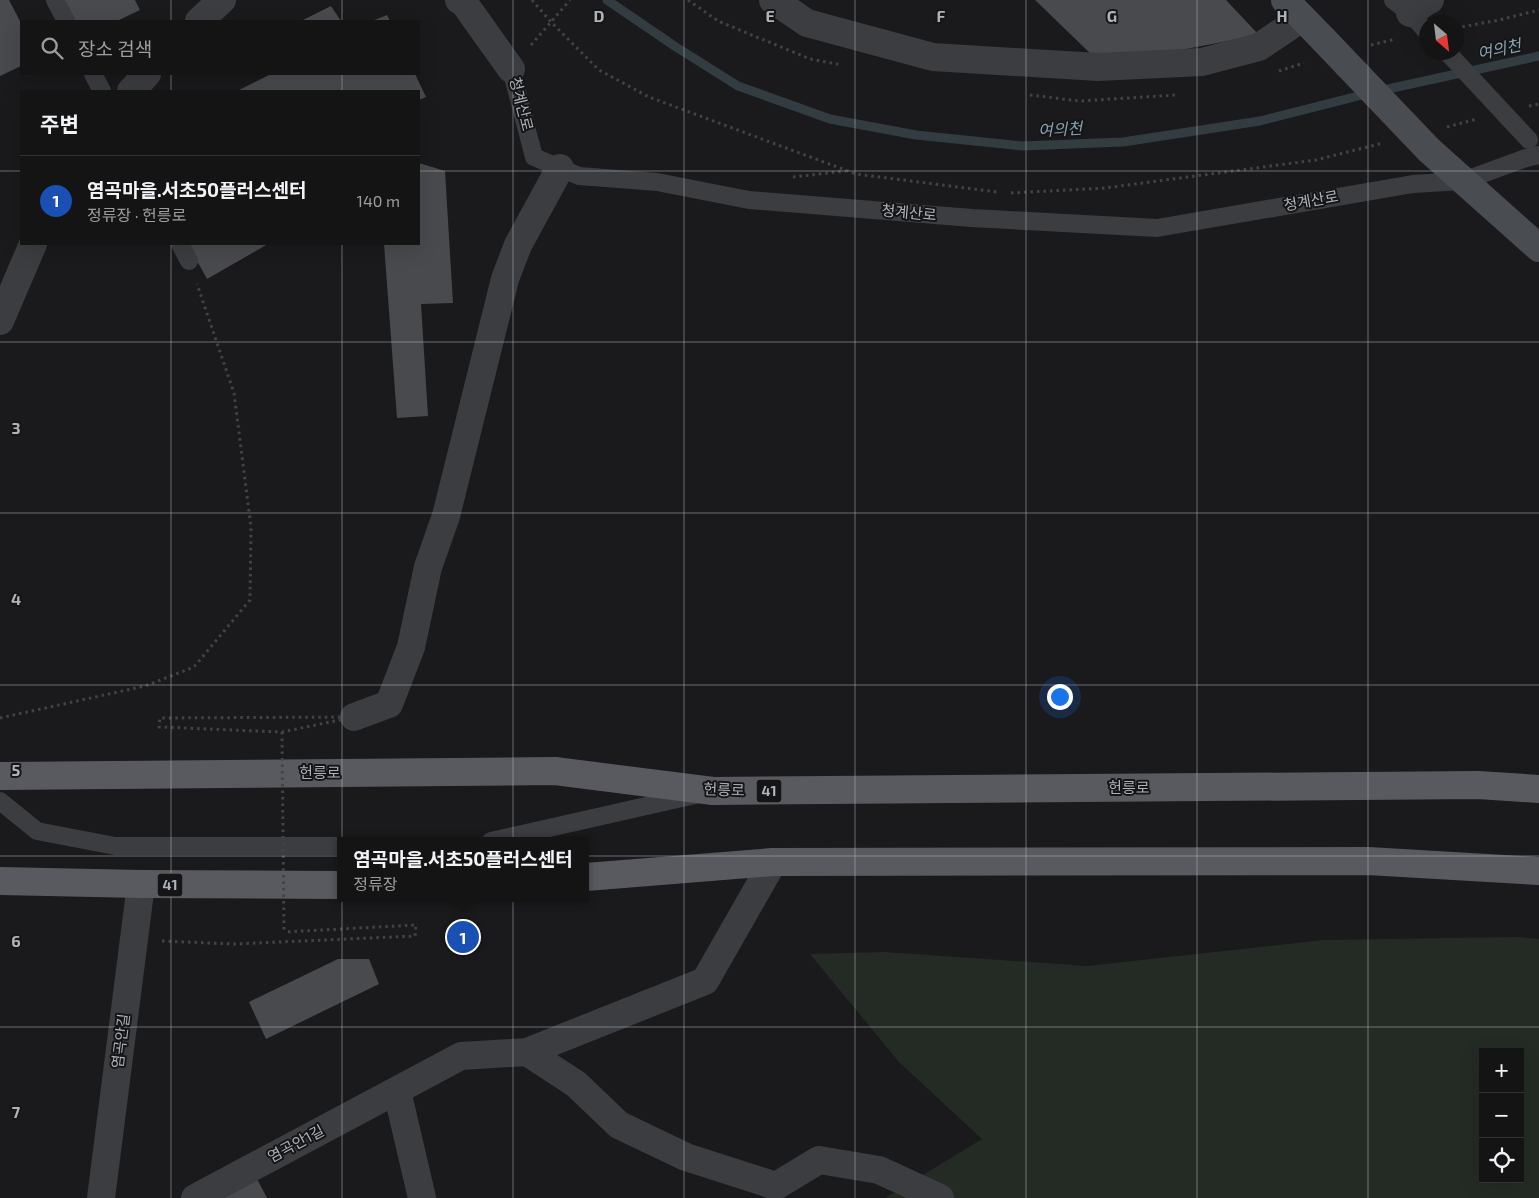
<!DOCTYPE html>
<html lang="ko">
<head>
<meta charset="utf-8">
<style>
	:root { --surface:#141415; --page:#1d1d1e; --text:#f1f3f6; --muted:#9d9ea0; --line:#333334; --accent:#db2777 }
	body { margin:0; font-family:"Exo 2","Noto Sans KR",sans-serif; background:var(--page); color:var(--text) }
	.controls { position:absolute; right:15px; bottom:15px; display:grid; overflow:hidden; border-radius:0px; box-shadow:0 5px 20px #0002 }
	.controls button { width:45px; height:45px; display:grid; place-items:center; padding:0; border:0; border-bottom:1px solid var(--line); background:var(--surface); color:var(--text); font:25px sans-serif }
	.compass { position:absolute; left:1419px; top:15px; width:45px; height:45px; border-radius:50%; background:var(--surface); box-shadow:0 5px 20px #0002; rotate:152deg }
	.you { position:absolute; left:1059px; top:696px; width:18px; height:18px; margin:-12px; border:4px solid #fff; border-radius:50%; background:#1a73e8; box-shadow:0 0 0 8px #1a73e833 }
	.badge { display:grid; place-items:center; width:32px; height:32px; border-radius:50%; background:var(--accent); color:#fff; font-size:16px; font-weight:700 }
	.pin { position:absolute; translate:-50% -50%; border:2px solid #fff; box-shadow:0 1px 5px #0006 }
	.popup { position:absolute; left:337px; top:837px; width:252px; height:65px; box-sizing:border-box; display:grid; place-content:center; border-radius:0px; background:var(--surface); filter:drop-shadow(0 1px 4px #0005); font-size:16px; white-space:nowrap; color:var(--muted) }
	.popup b { font-size:19px; color:var(--text) }
	.popup::after { content:''; position:absolute; left:50%; top:100%; margin-left:-10px; border:10px solid transparent; border-top-color:var(--surface) }
	.list { margin:0; padding:0; list-style:none }
	h2 { display:flex; justify-content:space-between; align-items:center; height:65px; margin:0; padding:0 20px; font-size:21px }
	h2 small { font-size:16px; font-weight:400; color:var(--muted) }
	.list li { display:grid; grid-template-columns:32px 1fr auto; gap:15px; align-items:center; box-sizing:border-box; height:90px; padding:0 20px; border-top:1px solid var(--line) }
	.list b { display:block; font-size:19px; white-space:nowrap }
	.list p { margin:0; font-size:16px; white-space:nowrap; color:var(--muted) }
	.list em { font-size:16px; font-style:normal; color:var(--muted) }
	.icon { flex:none; width:28px; height:28px; fill:none; stroke:currentColor; stroke-width:2; stroke-linecap:round; stroke-linejoin:round }
	.map { position:relative; flex:none; width:1539px; height:1198px; overflow:hidden }
	.search { position:absolute; background:var(--surface); box-shadow:0 5px 20px #0002; left:20px; top:20px; width:400px; height:55px; display:flex; align-items:center; gap:12px; box-sizing:border-box; padding:0 18px; border-radius:0px; color:var(--muted); font-size:19px }
	.panel { position:absolute; background:var(--surface); box-shadow:0 5px 20px #0002; left:20px; top:90px; width:400px; height:155px; border-radius:0px }
	.map>svg:first-child { display:block }
	.green { fill:#242b24; fill-rule:evenodd }
	.lines { fill:none; stroke-linecap:round; stroke-linejoin:round }
	.stream { stroke:#333c41; stroke-width:9 }
	.building { fill:#494a4e }
	.path { stroke:#414447; stroke-width:3; stroke-dasharray:2.5 4; stroke-linecap:butt }
	.service { stroke:#3b3d40; stroke-width:18 }
	.minor { stroke:#3b3d40; stroke-width:28 }
	.secondary { stroke:#494c50; stroke-width:28 }
	.primary { stroke:#585a5f; stroke-width:28 }
	.path-bridge { stroke:#414447; stroke-width:3; stroke-dasharray:2.5 4; stroke-linecap:butt }
	.service-bridge { stroke:#3b3d40; stroke-width:18 }
	.secondary-bridge { stroke:#494c50; stroke-width:28 }
	.grid { fill:none; stroke:#aeb3ba; stroke-width:1; stroke-opacity:0.55 }
	.labels { text-anchor:middle; stroke-width:4; stroke-linejoin:round; paint-order:stroke }
	.shield { fill:#151517; stroke:#808489; stroke-width:1 }
	.shield-label { font-size:14px; font-weight:bold; fill:#aeb3ba }
	.street-label { font-size:15px; fill:#aeb3ba; stroke:#151517 }
	.water-label { font-size:16px; font-style:italic; fill:#89a2b1; stroke:#151517 }
	.grid-label { font-size:16px; text-anchor:middle; font-weight:bold; fill:#aeb3ba; stroke:#151517; stroke-width:4; stroke-linejoin:round; paint-order:stroke }
</style>
</head>
<body>
<div class="map">
<svg width="1539" height="1198" viewBox="0 0 1539 1198">
	<rect width="100%" height="100%" fill="#1a1a1c"/>
	<!-- green -->
	<path class="green" d="M1517,937L1539,939V1198H885L982,1139L899,1062L810,954L885,952L1087,966L1324,940ZM1483,1052H1520V1179H1483Z"/>
	<g class="lines">
		<!-- stream -->
		<path class="stream" d="M607,0L676,47L738,86L830,119L916,135L1022,146L1123,142L1260,121L1374,92L1539,56"/>
	</g>
	<!-- building -->
	<path class="building" d="M0,0H9L21,23V66L0,76Z
		M59,0H135L140,10L117,21H70Z
		M1035,0H1226L1259,35L1160,54L1093,56Z
		M331,6L341,21H301Z
		M387,15L390,21H372Z
		M271,74H415L426,97L419,100V91H237Z
		M419,163L445,171L453,303L421,304L428,416L397,418L384,244H419Z
		M188,244H268L207,279Z
		M338,959H369L379,984L266,1039L249,1002Z
		M257,1179L267,1198H221Z"/>
	<g class="lines">
		<!-- path -->
		<path class="path" d="M532,0L551,22L599,70L649,97L856,174L997,192
			M688,0L718,21L810,59L842,65
			M1456,28L1499,20L1539,10
			M531,45L570,0
			M1371,45L1396,39
			M1279,71L1304,63
			M1030,95L1080,101L1176,95
			M1529,106L1539,104
			M1447,127L1477,119
			M793,177L846,171
			M1011,193L1105,188L1316,160L1383,143
			M354,717L282,732L159,727L160,718Z
			M0,718L145,686L194,667L250,600L251,527L234,393L197,284
			M162,941L234,944L415,936L416,925L284,932"/>
		<!-- service -->
		<path class="service" d="M55,0L66,21
			M1393,0L1410,13L1426,31
			M511,69L534,157L579,176L657,182L749,200L972,218L1157,228L1413,184L1463,181L1526,158L1539,155
			M93,74L102,91
			M180,244L189,261
			M0,801L37,831L115,846H340
			M491,841L695,795"/>
		<!-- minor -->
		<path class="minor" d="M459,0L464,3L511,69
			M773,0L807,23L933,57L1098,67L1202,62L1259,47L1302,18
			M1410,13L1427,1L1430,0
			M199,21L222,0
			M131,91L147,74
			M0,321L33,244
			M354,717L389,704L411,647L428,567L446,516L505,279L518,245L560,168
			M527,1052L576,1084L619,1125L686,1157L776,1186L819,1160L879,1170L940,1198
			M397,1091L422,1198
			M101,1198L141,884
			M195,1198L461,1056L527,1052L705,981L773,862"/>
		<!-- secondary -->
		<path class="secondary" d="M1285,0L1323,39
			M1429,150L1539,248"/>
		<!-- primary -->
		<path class="primary" d="M0,776L555,771L713,791L1478,785L1539,789
			M586,877L773,862L1368,861L1539,871
			M0,881L141,884L340,885"/>
		<!-- path-bridge -->
		<path class="path-bridge" d="M282,732L284,932"/>
		<!-- service-bridge -->
		<path class="service-bridge" d="M1447,52L1529,140"/>
		<!-- secondary-bridge -->
		<path class="secondary-bridge" d="M1323,39L1429,150"/>
	</g>
	<!-- grid -->
	<path class="grid" d="M171,0V21M342,0V21M513,0V1198M684,0V1198M855,0V1198M1026,0V1198M1197,0V1198M1368,0V1198M171,74V91M342,74V91M0,171H21M419,171H1539M171,244V1198M342,244V1198M0,342H1539M0,513H1539M0,685H1539M0,856H1539M0,1027H1539"/>
	<g class="labels">
		<!-- shield labels -->
		<g class="shield">
			<rect x="756.5" y="779.5" width="25" height="23" rx="4"/>
			<rect x="157.5" y="873.5" width="25" height="23" rx="4"/>
		</g>
		<g class="shield-label">
			<text x="769" y="796">41</text>
			<text x="170" y="890">41</text>
		</g>
		<!-- street labels -->
		<g class="street-label">
			<text transform="translate(521 104) rotate(76)" y="5">청계산로</text>
			<text transform="translate(1311 201) rotate(-10)" y="5">청계산로</text>
			<text transform="translate(909 213) rotate(5)" y="5">청계산로</text>
			<text x="320" y="778">헌릉로</text>
			<text x="1129" y="793">헌릉로</text>
			<text transform="translate(724 790) rotate(2)" y="5">헌릉로</text>
			<text transform="translate(121 1041) rotate(-83)" y="5">염곡안길</text>
			<text transform="translate(296 1144) rotate(-28)" y="5">염곡안1길</text>
		</g>
		<!-- water labels -->
		<g class="water-label">
			<text transform="translate(1499 49) rotate(-12)" y="6">여의천</text>
			<text transform="translate(1060 129) rotate(-3)" y="6">여의천</text>
		</g>
	</g>
	<g class="grid-label">
		<text x="599" y="22">D</text>
		<text x="770" y="22">E</text>
		<text x="941" y="22">F</text>
		<text x="1112" y="22">G</text>
		<text x="1282" y="22">H</text>
		<text x="16" y="434">3</text>
		<text x="16" y="605">4</text>
		<text x="16" y="776">5</text>
		<text x="16" y="947">6</text>
		<text x="16" y="1118">7</text>
	</g>
</svg>
<div class="controls">
<button>+</button>
<button>−</button>
<button><svg class="icon" aria-label="locate" viewBox="0 0 24 24"><circle cx="12" cy="12" r="6"/><path d="M12 2v4M12 18v4M2 12h4M18 12h4"/></svg></button>
</div>
<svg class="compass" viewBox="-18 -18 36 36"><path d="M0-13l5 13h-10z" fill="#e53935"/><path d="M0 13l5-13h-10z" fill="#9d9ea0"/></svg>
<div class="you"></div>
<div class="pin badge" style="left:463px;top:937px;background:#1a4fb4">1</div>
<div class="popup"><b>염곡마을.서초50플러스센터</b>정류장</div>
<div class="search"><svg class="icon" aria-label="search" viewBox="0 0 24 24"><circle cx="10" cy="10" r="6"/><path d="M15 15l6 6"/></svg>장소 검색</div>
<section class="panel">
<h2>주변<small></small></h2>
<ul class="list">
<li><span class="badge" style="background:#1a4fb4">1</span><div><b>염곡마을.서초50플러스센터</b><p>정류장 · 헌릉로</p></div><em>140 m</em></li>
</ul>
</section>
</div>
</body>
</html>
